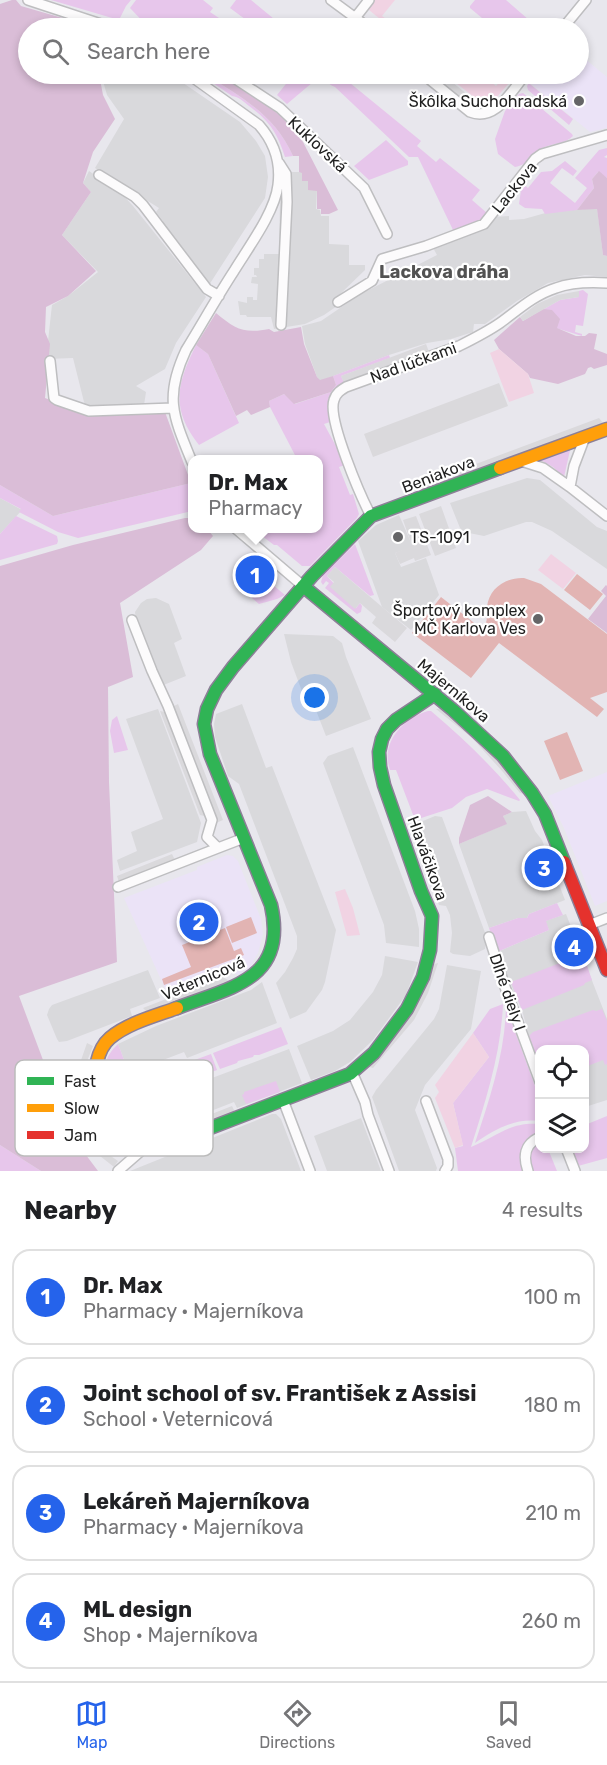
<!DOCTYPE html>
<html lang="en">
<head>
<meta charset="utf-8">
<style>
	:root { --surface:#fff; --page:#f2f2f2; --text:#202124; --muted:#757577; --line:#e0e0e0; --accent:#2563eb }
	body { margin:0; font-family:Rubik,sans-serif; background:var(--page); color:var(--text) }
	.controls { position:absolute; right:18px; bottom:18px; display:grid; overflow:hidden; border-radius:12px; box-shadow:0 3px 9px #0003 }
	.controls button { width:54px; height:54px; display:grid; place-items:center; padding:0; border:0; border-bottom:2px solid var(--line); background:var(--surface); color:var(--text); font:30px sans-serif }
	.you { position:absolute; left:315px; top:698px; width:21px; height:21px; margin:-15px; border:4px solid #fff; border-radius:50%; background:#1a73e8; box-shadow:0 0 0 9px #1a73e833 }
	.badge { display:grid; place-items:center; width:39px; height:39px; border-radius:50%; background:var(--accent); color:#fff; font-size:20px; font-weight:700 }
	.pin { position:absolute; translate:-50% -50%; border:3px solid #fff; box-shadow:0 2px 6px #0006 }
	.popup { position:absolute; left:188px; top:455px; width:135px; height:78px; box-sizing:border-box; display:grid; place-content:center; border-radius:12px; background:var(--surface); filter:drop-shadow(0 2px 4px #0005); font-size:20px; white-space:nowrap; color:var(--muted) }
	.popup b { font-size:22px; color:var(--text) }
	.popup::after { content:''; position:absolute; left:50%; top:100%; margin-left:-12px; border:12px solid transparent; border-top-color:var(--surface) }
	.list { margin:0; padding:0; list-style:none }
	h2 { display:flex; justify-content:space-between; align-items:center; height:78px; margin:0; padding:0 24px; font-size:26px }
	h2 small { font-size:20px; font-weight:400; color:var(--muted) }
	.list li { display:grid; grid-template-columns:39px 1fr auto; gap:18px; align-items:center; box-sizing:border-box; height:96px; margin:0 12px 12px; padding:0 12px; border:2px solid var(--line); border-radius:18px }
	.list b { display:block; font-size:22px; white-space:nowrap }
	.list p { margin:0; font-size:20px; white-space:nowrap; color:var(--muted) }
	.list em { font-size:20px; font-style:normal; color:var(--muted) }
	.icon { flex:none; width:33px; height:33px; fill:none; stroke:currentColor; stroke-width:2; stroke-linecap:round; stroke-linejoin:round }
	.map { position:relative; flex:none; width:607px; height:1171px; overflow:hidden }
	.search { position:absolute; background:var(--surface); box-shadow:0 3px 9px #0003; left:18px; right:18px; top:18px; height:66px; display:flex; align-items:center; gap:15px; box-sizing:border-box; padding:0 21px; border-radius:33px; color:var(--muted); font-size:22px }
	.sheet { height:510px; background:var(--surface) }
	nav { display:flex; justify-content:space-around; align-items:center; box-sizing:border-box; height:84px; border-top:2px solid var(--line); background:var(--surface); font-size:16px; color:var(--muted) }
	nav a { display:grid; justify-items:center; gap:3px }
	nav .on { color:var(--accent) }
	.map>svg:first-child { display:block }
	.residential { fill:#d9d9dc }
	.education { fill:#ebe3f7 }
	.grass { fill:#e7c6eb }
	.forest { fill:#dabdd7 }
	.park { fill:#f1d3e3 }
	.pitch { fill:#e2b4b3 }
	.parking { fill:#dad9dc }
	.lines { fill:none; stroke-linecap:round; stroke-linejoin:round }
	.street-casing { stroke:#bebec0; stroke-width:12 }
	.fast-casing { stroke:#8c7f97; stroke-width:15 }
	.slow-casing { stroke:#8c7f97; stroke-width:15 }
	.jam-casing { stroke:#8c7f97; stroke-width:15 }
	.street { stroke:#fcfbfc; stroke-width:9 }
	.fast { stroke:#30b455; stroke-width:12 }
	.slow { stroke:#ff9f0a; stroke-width:12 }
	.jam { stroke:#e5322d; stroke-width:12 }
	.poi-dot { fill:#656567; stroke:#fff; stroke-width:2 }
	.labels { text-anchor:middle; stroke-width:4.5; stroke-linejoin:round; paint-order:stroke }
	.poi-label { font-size:16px; fill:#1f1f1f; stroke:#fff; text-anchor:end }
	.street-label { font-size:16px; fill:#1f1f1f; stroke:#fff }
	.neighbourhood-label { font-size:18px; font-weight:bold; fill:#525252; stroke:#fff }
	.key { fill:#fff; stroke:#bcbcbc; stroke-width:1.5 }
	.key-label { font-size:16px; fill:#1f1f1f }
</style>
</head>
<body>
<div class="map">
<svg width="607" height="1171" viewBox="0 0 607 1171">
	<rect width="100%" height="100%" fill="#e8e7ed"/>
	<!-- residential -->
	<path class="residential" d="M101,74H170L240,122L256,141L265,156L268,177L265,198L209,285L161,223L163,221L156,212L159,208L95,168L124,119L107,95Z
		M89,171L120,192L133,206L206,297L176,343L165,369L136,386L146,392L144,405L85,406L73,358L46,359L52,305L68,296L98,272L62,235L91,192L83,183Z
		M290,172H302L317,190L316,209L320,210L321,216H329V244L349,245V265H365V270L334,300L337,306L324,315L305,324L274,329L271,317H247L246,315H240L238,301L247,303V297H253V300H257L258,284L251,283L252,277H257L256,275H254V268H259V259H264V254H279L280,199L283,190H290Z
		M597,208L603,255L607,256V277L585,275L548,283L517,301L485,324H474L473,332L451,339L427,343L389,355L320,381L317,377L305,344L302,326L321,321L359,295L437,255L432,246L493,217L509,216V220L524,219L549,212Z
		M527,478L540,480L597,527L607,531V569L552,531L532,522H526L484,536L464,532L460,528L450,503Z
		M0,498L22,510L0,534Z
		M399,515L413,547L395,553L401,567L426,558L439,595L411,630L382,607L358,541L376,525Z
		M156,598L169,604L182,639L174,643L186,676L161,686L136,621L135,612L141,603L147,599Z
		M284,634L333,636L342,643L346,657L371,719L326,736L310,695L303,694L291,662Z
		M242,704L266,768L272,766L336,930L325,982L322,990L306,1012L290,1019L276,983L285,972L293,958L297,949V936L239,784L228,776L215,737L214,724L216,714Z
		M158,709L201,823L197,842L120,871L117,860L137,851L131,832L163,819L126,719Z
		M353,747L415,911L419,929V947L386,943L384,925L323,763L328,756Z
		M526,811L535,831L542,840L565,900L529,914L527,918H518L489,928L459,844L506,824L503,816L512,812Z
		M435,816L442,817L487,938L485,949L470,956L453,954L450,952L452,933L450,915L446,906L439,905L410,828L411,826Z
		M566,914L607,1019V1100L585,1107L584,1050H540L539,1063L529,1036L522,1010L497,952L549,930L545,921Z
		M385,956L418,962L406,995L373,1040L350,1062L335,1071L311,1080L297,1046L333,1031L350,1020L373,992L382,975Z
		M447,965L481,971L471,1029L425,1085L415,1110L437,1168L436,1171H399L372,1097L376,1090L434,1019L439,1009Z
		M148,970L160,998L130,1009L132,1016L67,1041L59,1042L57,1039L47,1015L49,1009L52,1005Z
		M262,982L277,1023L187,1058L184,1052L129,1073L118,1044L156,1026L251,990Z
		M289,1049L302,1083L237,1108L234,1102L175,1125L164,1096Z
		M272,1114H276L281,1119L301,1171H130Z
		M361,1118L381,1171H327L314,1136Z"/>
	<!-- education -->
	<path class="education" d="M579,54L607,77V128L590,132L529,82L536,74H578Z
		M607,772V901L595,906L564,828L548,796Z
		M227,855L233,856L238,861L261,919L263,934L258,953L250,967L239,975L229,971L168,995L124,898L197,870V867Z"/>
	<!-- grass -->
	<path class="grass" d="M51,0H131L126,6L119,20Z
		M136,0H203L213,8L210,12L222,20L215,28H149L130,8Z
		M236,0H251L285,28H257L230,8Z
		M475,0H506L529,20L523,28H494L470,8V6Z
		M200,74H205C242,98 274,114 293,156L285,157C277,132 269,121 249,106C243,101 239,97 232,96Z
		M294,74H313L319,77L287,104L277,95Z
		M316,74H339L421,141L417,146L436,162L440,158L480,190L472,200L487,213L481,221L454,232L418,157H409L335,87C327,84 324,77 316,74Z
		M530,81V84L573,119L569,125L528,90L527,86Z
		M523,93L572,134L573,136C566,144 552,143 542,148C531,154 529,165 515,167L498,154L495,139L505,111L519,94Z
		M386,140L408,161V165L369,180L354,166Z
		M607,148V155L604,157L607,158V178L598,172L592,179L594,188L577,210L545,214L542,209L525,208L519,204L522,183L528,188L541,172L552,171L565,161L577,171L573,176L562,168L550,183L575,203L587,188L575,178L599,150Z
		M583,290L588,294L583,326L576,325L575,332L582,334V336L556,328L544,309L560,300L579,297V291Z
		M196,345L208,354L239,423L199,445C170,408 177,384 196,345Z
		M389,355L390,358L341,376L344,382C329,393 325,405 330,422L324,424L344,461L345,465L339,467L350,495L353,494L359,514L357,518L310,566H302L277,545H274L253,529L318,528V460L297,459L270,407L269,401L284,394L295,404L331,392L336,385L333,376Z
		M571,446L564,477L553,467L539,459Z
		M191,483L192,511L78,538L58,532L19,512L21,509L0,498V485L53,516Z
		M16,516L57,536L58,541L57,544L0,560V534Z
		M355,544L374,595L370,596L335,567L327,576L356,608L360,603L362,606L361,612L357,614L325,588L329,583L326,581L323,585L321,582L323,575Z
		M267,580L285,595L277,599L259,604L252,598Z
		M428,711H431C464,739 493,767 520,800L519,801L487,789L466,797L452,808L415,820L396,770H390C380,743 403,718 428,711Z
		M117,716L128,750L114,753L110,731L112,720Z
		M557,903L563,915L546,921L549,930L497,952L489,928L518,918H527L529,914Z
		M583,954L592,980L585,983L584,985L522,1010L511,982Z
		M503,1004C501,1053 486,1100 471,1147C497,1137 508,1122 539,1124L540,1148L548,1149L557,1171H458L455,1148L463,1146L453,1103L489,1057L473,1033L490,1009Z
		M506,1007L539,1097V1121C515,1118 495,1129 475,1143C490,1098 505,1053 506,1007Z
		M602,1009L607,1021V1064L605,1065L603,1060L585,1067L584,1050H540L539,1063L529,1036L533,1032L593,1010L596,1011Z
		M281,1027L288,1044L259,1055H254L253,1057L238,1061L237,1063L220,1069L213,1053Z
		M118,1044L129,1073L111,1080L114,1087L105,1090L103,1087C103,1069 104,1057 118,1044Z
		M211,1054L217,1070L196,1078L189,1062Z
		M276,1081L280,1092L246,1104L242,1095L244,1094V1092Z
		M147,1094L148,1097L120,1107L128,1129L112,1116L106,1107L110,1101L118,1098L120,1104Z
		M607,1116V1158L578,1166L572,1149L584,1148L585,1125Z
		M0,1145L41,1171H0Z"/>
	<!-- forest -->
	<path class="forest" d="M12,0H16L21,6L90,26L91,28H28V74H99L103,95L115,119L93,152L83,183L91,192L62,235L96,271L68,296L46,307L45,332L50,344L45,398L88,414L165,412L191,483L53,516L0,485V4Z
		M205,74H217L267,105L282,117L303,142L338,210L329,214H321V209H317V191L308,190V181H302V173L299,172V156H293C274,114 242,98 205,74Z
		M599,171L607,178V256L603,255L597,209L577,210L594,188L592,179Z
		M543,309L552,310L560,319L557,328L576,336H585L589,333L597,334L594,349L607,354V365L594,369L591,367L588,368L585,374L558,384L530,378L528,374L499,349L494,340L520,317L523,321Z
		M216,313C235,329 244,334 269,329L274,332L301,327L304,344L317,377L320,380L333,376L336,385L331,392L294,404L284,394L269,401L270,407L251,415L247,410L236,416L208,354L196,345Z
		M185,518H192V528L207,529L213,536L201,550L120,603L133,677L108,687L109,782L117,962L19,996L58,1100L73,1128L77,1143L98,1171H41L0,1145V566L73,545Z
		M606,585L607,586V633L588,619L606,596L601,591Z
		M488,796L512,812L503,816L507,824L459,844V838L470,805Z"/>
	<!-- park -->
	<path class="park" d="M372,0H395L382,16L399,28H391L369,10L368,8Z
		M445,74H481L496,86L507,74H512L515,76L491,104L485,106Z
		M499,349L528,374L534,393L509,402L490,353Z
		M551,554L576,573L563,589L538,570Z
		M345,889L353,908L360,935L347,936L335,892Z
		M473,1033L489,1057L453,1103L463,1145L455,1148L435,1098L439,1092L435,1085Z"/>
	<!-- pitch -->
	<path class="pitch" d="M577,574L603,594L590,610L564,590Z
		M524,578L541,584L607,634V692L590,698L604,709L597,717L499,643L471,678L412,633L441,597L482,629C490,617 485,621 487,607C489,588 506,577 524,578Z
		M567,732L583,771L560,780L544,741Z
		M251,917L257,933L232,943L226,927Z
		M225,928L234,951L241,948L244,955L164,985L162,979L191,967L182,945Z"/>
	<!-- parking -->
	<path class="parking" d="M430,74H442L478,103L473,109Z
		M579,291V297L560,300L523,321L520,317L537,304L557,295Z
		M426,344L429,352L344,383L341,376Z
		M499,383L508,406L373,457L364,434Z
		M599,418L604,424L420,493L417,486Z
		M441,506L456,548L435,556L419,514Z
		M416,516L431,555L415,561L414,558L400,564L395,553L412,546L403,520Z
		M335,567L407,628L395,642L372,623L376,617L360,603L355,609L330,587L334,582L327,576Z
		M178,704L223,820L216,823L172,707Z
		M444,708L488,746L529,795L520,793L503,772L472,738L436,709Z
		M160,711L169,713L209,817L200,815Z
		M172,854L175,860L119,882L117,876Z
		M438,963L428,993L414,1020L373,1068L366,1066L431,965Z
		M223,977L231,982L149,1014L143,1008Z
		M87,1043L93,1046L86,1064V1091L89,1111L101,1130L131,1150L128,1156L110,1145L97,1133L88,1123L82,1113L79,1092L80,1063Z
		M68,1062H74L73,1093L78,1118L84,1129L92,1139L105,1152L118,1161L114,1167L100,1156L88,1144L79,1132L72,1119L68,1107L67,1093Z
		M232,1106L235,1112L178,1135L176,1128Z"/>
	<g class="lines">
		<!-- street casing -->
		<g class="street-casing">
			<path id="street" d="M28,0L113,28
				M331,0L369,28
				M355,18L369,0
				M563,28L586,0
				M188,74L259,125C274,142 281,162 278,185C275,212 248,248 234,271C217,297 202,324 186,350C164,397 173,416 192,462
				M228,74L280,108L364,188L387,234
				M423,74L470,112C496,122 511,91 526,74
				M279,163L286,174L287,202L281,325
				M99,175L135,197L143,205L207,289L219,296
				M338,302L372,281L382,259L426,246L484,224L535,159L542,154L607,135
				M50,361L54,398L57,400L89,411L173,408
				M521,461L543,468L570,487L607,516
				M570,487L574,466L585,437
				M371,516C361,497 327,419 334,400C336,393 341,390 346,387L459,346C473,339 487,332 500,323C518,310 534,295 556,288C572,282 590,282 607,283
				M235,528L303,586
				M132,620L152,671L168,706L212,820L207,837L218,848L244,838
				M118,887L218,848
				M589,925L607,918
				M489,937L505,987L540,1082
				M352,1072L365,1102L368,1115L389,1171
				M283,1100L310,1171
				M426,1101L448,1159V1166L445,1171
				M566,1148L575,1171
				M118,1171L142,1150L144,1144
				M528,1171C523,1157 524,1144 540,1137"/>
		</g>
		<!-- fast casing -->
		<g class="fast-casing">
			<path id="fast" d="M303,586L453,710L503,756L532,793L545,814L564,862
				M177,1008C231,987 288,980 271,905L210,754L204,724L207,709L216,690L233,667L312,576L371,516L500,468
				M179,1140L350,1074L374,1053L407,1009L423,977L430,950L432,916L421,891L384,785L380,767L379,752L382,739L387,729L396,720L435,694"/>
		</g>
		<!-- slow casing -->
		<g class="slow-casing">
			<path id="slow" d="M500,468L607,429
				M177,1008C155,1016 128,1023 110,1038C103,1044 99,1053 97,1062C81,1113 128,1160 179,1140"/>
		</g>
		<!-- jam casing -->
		<g class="jam-casing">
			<path id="jam" d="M564,862L607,970"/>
		</g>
		<!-- street -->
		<use href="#street" class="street"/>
		<!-- fast -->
		<use href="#fast" class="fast"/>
		<!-- slow -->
		<use href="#slow" class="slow"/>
		<!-- jam -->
		<use href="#jam" class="jam"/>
	</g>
	<!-- markers -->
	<g class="poi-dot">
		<circle cx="579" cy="101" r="6"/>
		<circle cx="398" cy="537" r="6"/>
		<circle cx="538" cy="619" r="6"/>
	</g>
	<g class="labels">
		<!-- poi labels -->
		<g class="poi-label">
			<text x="567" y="107">Škôlka Suchohradská</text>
			<text x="410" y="543" text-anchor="start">TS-1091</text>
			<text x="526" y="616">Športový komplex<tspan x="526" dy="18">MČ Karlova Ves</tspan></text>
		</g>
		<!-- street labels -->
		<g class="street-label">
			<text transform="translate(318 144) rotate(43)" y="6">Kuklovská</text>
			<text transform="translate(514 187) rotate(-51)" y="6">Lackova</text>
			<text transform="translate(413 362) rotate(-20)" y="6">Nad lúčkami</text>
			<text transform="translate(438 474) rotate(-21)" y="6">Beniakova</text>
			<text transform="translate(454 690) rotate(40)" y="6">Majerníkova</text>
			<text transform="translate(428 858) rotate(70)" y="6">Hlaváčikova</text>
			<text transform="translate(203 978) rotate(-23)" y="6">Veternicová</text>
			<text transform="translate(508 992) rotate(71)" y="6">Dlhé diely I</text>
		</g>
		<!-- neighbourhood labels -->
		<g class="neighbourhood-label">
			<text x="444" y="278">Lackova dráha</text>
		</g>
	</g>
	<!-- legend -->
	<rect x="15" y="1060" width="198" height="96" rx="9" class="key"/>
	<rect x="27" y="1077" width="27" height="8" fill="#30b455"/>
	<rect x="27" y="1104" width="27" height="8" fill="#ff9f0a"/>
	<rect x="27" y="1131" width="27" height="8" fill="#e5322d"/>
	<g class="key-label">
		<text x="64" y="1087">Fast</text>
		<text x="64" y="1114">Slow</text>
		<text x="64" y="1141">Jam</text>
	</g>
</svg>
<div class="controls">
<button><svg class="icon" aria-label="locate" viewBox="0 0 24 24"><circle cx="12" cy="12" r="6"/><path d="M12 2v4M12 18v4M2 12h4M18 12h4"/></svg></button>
<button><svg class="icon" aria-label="layers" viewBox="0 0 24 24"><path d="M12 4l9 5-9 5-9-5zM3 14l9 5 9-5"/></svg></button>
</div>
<div class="you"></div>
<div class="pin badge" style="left:255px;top:575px">1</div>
<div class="popup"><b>Dr. Max</b>Pharmacy</div>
<div class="pin badge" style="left:199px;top:922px">2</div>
<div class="pin badge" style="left:544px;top:868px">3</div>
<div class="pin badge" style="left:574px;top:947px">4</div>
<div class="search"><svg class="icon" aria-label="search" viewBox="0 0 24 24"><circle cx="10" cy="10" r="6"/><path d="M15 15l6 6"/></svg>Search here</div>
</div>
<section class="sheet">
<h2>Nearby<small>4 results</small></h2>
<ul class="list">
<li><span class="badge">1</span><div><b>Dr. Max</b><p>Pharmacy · Majerníkova</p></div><em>100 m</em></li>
<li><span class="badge">2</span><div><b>Joint school of sv. František z Assisi</b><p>School · Veternicová</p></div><em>180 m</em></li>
<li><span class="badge">3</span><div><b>Lekáreň Majerníkova</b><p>Pharmacy · Majerníkova</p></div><em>210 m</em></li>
<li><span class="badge">4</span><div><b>ML design</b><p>Shop · Majerníkova</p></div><em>260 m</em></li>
</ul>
</section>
<nav>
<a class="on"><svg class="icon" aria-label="map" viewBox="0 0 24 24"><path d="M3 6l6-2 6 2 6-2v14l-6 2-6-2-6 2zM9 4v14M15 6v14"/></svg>Map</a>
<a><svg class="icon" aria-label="directions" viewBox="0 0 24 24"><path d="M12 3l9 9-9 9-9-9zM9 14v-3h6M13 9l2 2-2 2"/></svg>Directions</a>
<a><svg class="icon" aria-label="saved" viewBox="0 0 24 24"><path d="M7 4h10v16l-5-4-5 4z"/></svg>Saved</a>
</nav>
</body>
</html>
